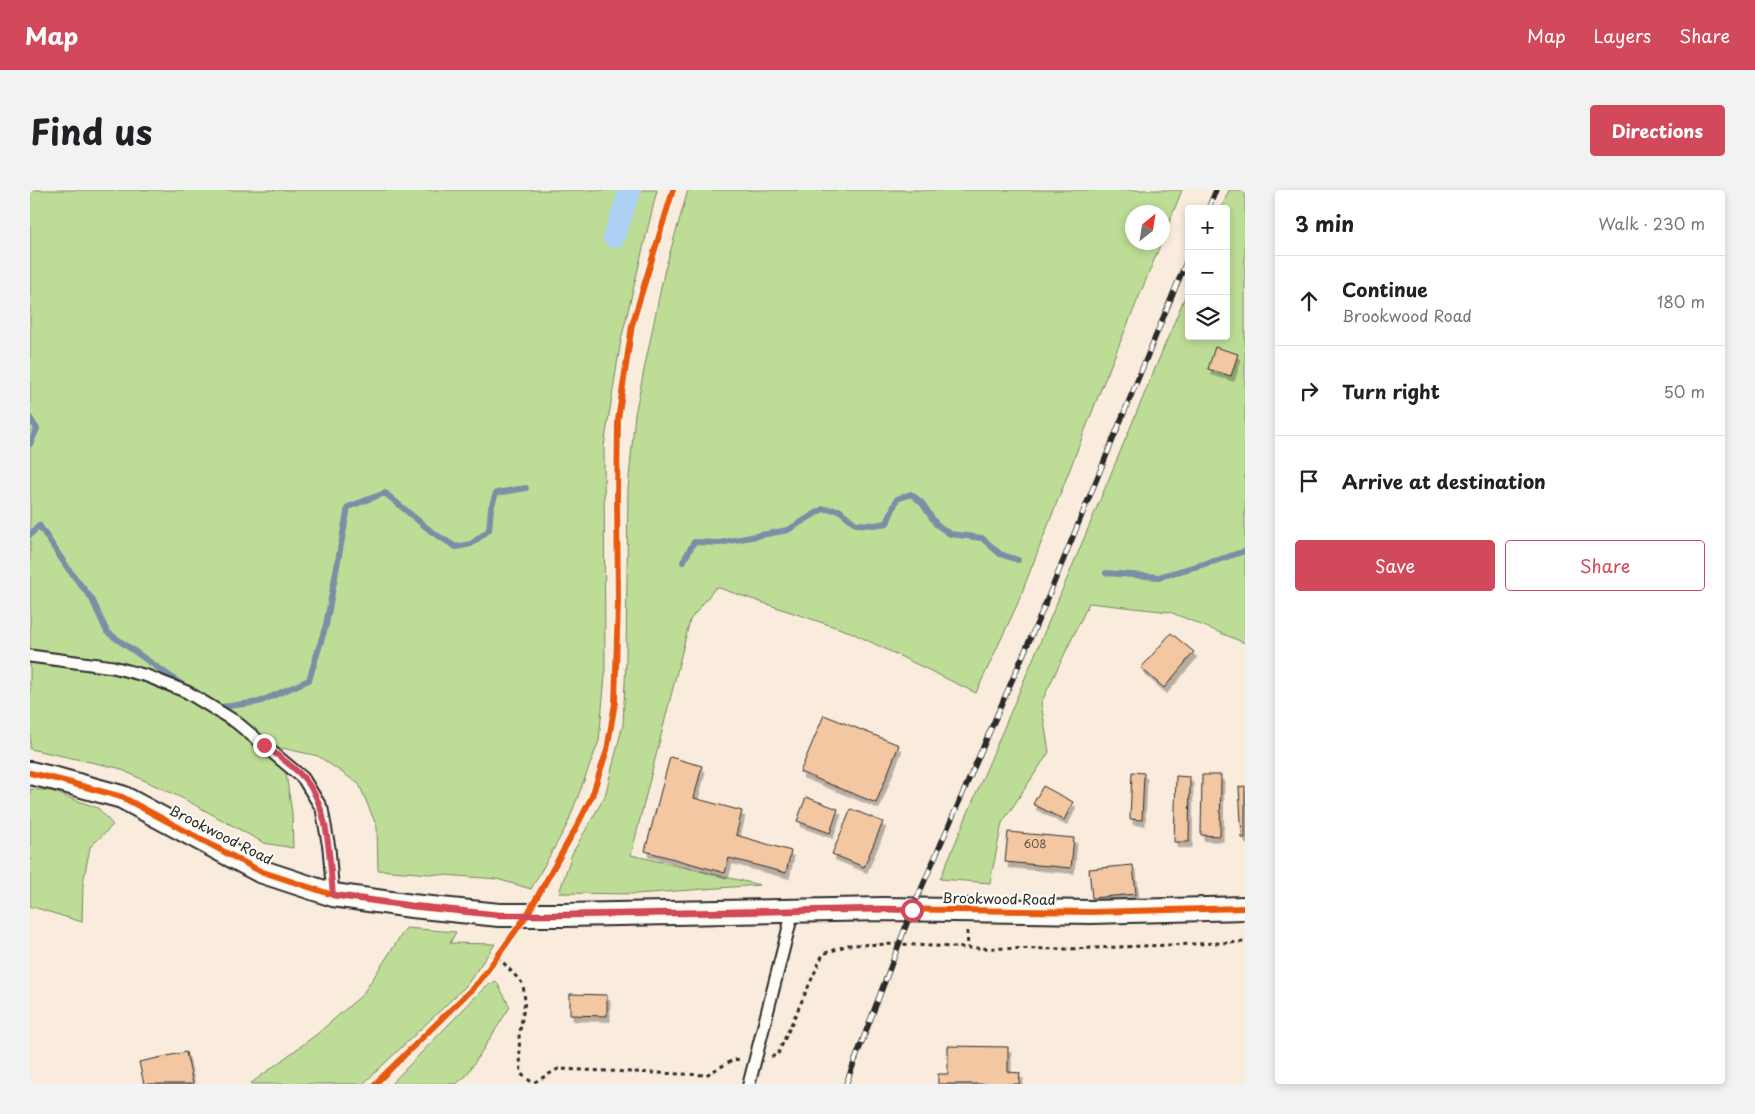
<!DOCTYPE html>
<html lang="en">
<head>
<meta charset="utf-8">
<style>
	:root { --surface:#fff; --page:#f2f2f2; --text:#202124; --muted:#757577; --line:#e0e0e0; --accent:#d1495b }
	body { margin:0; font-family:"Playpen Sans",sans-serif; background:var(--page); color:var(--text) }
	.controls { position:absolute; right:15px; top:15px; display:grid; overflow:hidden; border-radius:5px; box-shadow:0 2px 8px #0003 }
	.controls button { width:45px; height:45px; display:grid; place-items:center; padding:0; border:0; border-bottom:1px solid var(--line); background:var(--surface); color:var(--text); font:25px sans-serif }
	.compass { position:absolute; left:1095px; top:15px; width:45px; height:45px; border-radius:50%; background:var(--surface); box-shadow:0 2px 8px #0003; rotate:30deg }
	.stop { position:absolute; width:15px; height:15px; margin:-11px; border:4px solid #d1495b; border-radius:50%; background:#fff }
	.stop.end { background:#d1495b; border-color:#fff; box-shadow:0 1px 5px #0008 }
	.list { margin:0; padding:0; list-style:none }
	h2 { display:flex; justify-content:space-between; align-items:center; height:65px; margin:0; padding:0 20px; font-size:21px }
	h2 small { font-size:16px; font-weight:400; color:var(--muted) }
	.list li { display:grid; grid-template-columns:32px 1fr auto; gap:15px; align-items:center; box-sizing:border-box; height:90px; padding:0 20px; border-top:1px solid var(--line) }
	.list b { display:block; font-size:19px; white-space:nowrap }
	.list p { margin:0; font-size:16px; white-space:nowrap; color:var(--muted) }
	.list em { font-size:16px; font-style:normal; color:var(--muted) }
	.actions { display:flex; gap:10px; padding:15px 20px }
	.actions a { flex:1; padding:11px 0; border:1px solid var(--accent); border-radius:5px; text-align:center; font-size:18px; color:var(--accent) }
	.actions .main { background:var(--accent); color:#fff }
	.icon { flex:none; width:28px; height:28px; fill:none; stroke:currentColor; stroke-width:2; stroke-linecap:round; stroke-linejoin:round }
	.map { position:relative; flex:none; width:1215px; height:894px; overflow:hidden; border-radius:5px }
	header { display:flex; align-items:center; gap:30px; box-sizing:border-box; height:70px; padding:0 25px; background:var(--accent); color:#fff }
	header strong { font-size:24px }
	nav { display:flex; gap:28px; margin-inline-start:auto; font-size:18px }
	.intro { display:flex; align-items:center; justify-content:space-between; box-sizing:border-box; height:120px; padding:0 30px }
	h1 { margin:0; font-size:35px }
	.button { padding:12px 22px; border-radius:5px; background:var(--accent); color:#fff; font-size:18px; font-weight:700 }
	main { display:flex; gap:30px; padding:0 30px }
	aside { flex:1; background:var(--surface); border-radius:5px; box-shadow:0 2px 8px #0003 }
	.map>svg:first-child { display:block }
	.green { fill:#bddd96; stroke:#748460 }
	.lines { fill:none; stroke-linecap:round; stroke-linejoin:round }
	.stream { stroke:#798fa5; stroke-width:6 }
	.canal { stroke:#add2f6; stroke-width:22 }
	.building { fill:#f2c7a1; stroke:#2b2b2b; filter:url(#shadow) }
	.service-casing { stroke:#2b2b2b; stroke-width:15 }
	.minor-casing { stroke:#2b2b2b; stroke-width:26 }
	.path { stroke:#2b2b2b; stroke-width:3; stroke-dasharray:4 4; stroke-linecap:butt }
	.service { stroke:#fdfcf7; stroke-width:11 }
	.minor { stroke:#fdfcf7; stroke-width:22 }
	.rail-casing { stroke:#2b2b2b; stroke-width:5.5 }
	.rail { stroke:#fdfcf7; stroke-width:4; stroke-dasharray:11; stroke-linecap:butt }
	.cycleway-casing { stroke:#fdfcf7; stroke-width:9 }
	.cycleway { stroke:#e8590c; stroke-width:6 }
	.route { stroke:#d1495b; stroke-width:6 }
	.labels { text-anchor:middle; stroke-width:4; stroke-linejoin:round; paint-order:stroke }
	.number-label { font-size:11px; fill:#5d5248 }
	.street-label { font-size:14px; fill:#2b2b2b; stroke:#fdfcf7 }
</style>
</head>
<body>
<header>
<strong>Map</strong>
<nav><a>Map</a><a>Layers</a><a>Share</a></nav>
</header>
<div class="intro"><h1>Find us</h1><a class="button">Directions</a></div>
<main>
<div class="map">
<svg width="1215" height="894" viewBox="0 0 1215 894">
	<defs>
		<filter id="shadow"><feDropShadow dx="3" dy="5.5" stdDeviation="0" flood-color="#0004"/></filter>
	</defs>
	<rect width="100%" height="100%" fill="#faecdd"/>
	<filter id="ink" filterUnits="userSpaceOnUse"><feTurbulence type="fractalNoise" baseFrequency=".02" numOctaves="2"/><feDisplacementMap in="SourceGraphic" scale="10" xChannelSelector="R" yChannelSelector="G"/><feConvolveMatrix kernelMatrix="1 2 1 2 8 2 1 2 1" color-interpolation-filters="sRGB"/></filter>
	<g filter="url(#ink)">
		<!-- green -->
		<path class="green" d="M0,0H627L591,150L574,256L575,486L569,551L537,635L501,699L467,689L348,680L347,637L329,594L288,566L252,558L262,623L263,658L234,653L156,610L88,578L0,559Z
			M658,0H1152L1133,48L1132,22H1102V52L1131,53L1071,199L987,415L946,503L820,442L686,397L660,430L601,665L730,695L606,704L529,703L542,664L575,606L593,534L596,472L598,299L605,224L634,83Z
			M1199,0H1215V453L1140,422L1059,413L1011,513L1019,562L972,633L960,693L910,689L1047,365L1159,97V146H1196V19H1191Z
			M0,599L21,601L68,618L83,635L60,657L53,693L52,732L3,717L0,718Z
			M376,738L426,742L420,753L465,754L436,796L333,894H220L287,844L332,805Z
			M466,791L480,817L436,886L426,894H361L455,797Z"/>
		<g class="lines">
			<!-- stream -->
			<path class="stream" d="M0,228L7,239L0,254
				M0,345L9,335L39,380L62,409L77,442L154,496
				M653,372L664,352L689,353L758,340L793,319L809,320L826,334L844,335L857,333L867,309L881,304L892,313L906,334L920,344L952,348L970,364L988,370
				M1076,383L1129,387L1188,370L1215,361
				M184,518L229,512L279,490L296,435L318,317L355,303L402,342L426,357L441,354L459,340L461,318L466,303L496,298"/>
			<!-- canal -->
			<path class="canal" d="M584,47L600,0"/>
		</g>
		<!-- building -->
		<path class="building" d="M1185,157L1208,164L1201,186L1178,179Z
			M1141,443L1164,462L1134,498L1111,478Z
			M794,525L869,555L846,613L770,582Z
			M640,567L672,576L664,608L712,621L706,645L761,661L756,683L699,668L695,683L615,661Z
			M1102,582L1114,583L1112,630L1100,629Z
			M1172,585H1191L1190,646L1171,645Z
			M1146,586L1160,587L1159,652H1144Z
			M1013,596L1043,612L1034,630L1003,614Z
			M1215,596V648H1212L1209,597Z
			M776,607L808,619L800,643L767,631Z
			M821,619L853,632L834,677L802,664Z
			M978,642L1044,648L1041,678L975,672Z
			M1103,675L1106,704L1062,708L1059,679Z
			M540,804L577,805V826L540,825Z
			M918,856L978,857V882L990,883L989,894H908V884H918Z
			M156,862L163,894H114L109,872Z"/>
		<g class="lines">
			<!-- service casing -->
			<g class="service-casing">
				<path id="service" d="M0,466L83,477L117,486L157,502L206,532L273,588L292,619L299,658L303,705
					M719,894L763,721"/>
			</g>
			<!-- minor casing -->
			<g class="minor-casing">
				<path id="minor" d="M0,583L30,590L92,607L230,681L303,705L382,716L469,725H534L853,719L1061,722L1215,718"/>
			</g>
			<!-- path -->
			<path class="path" d="M937,741L938,758
				M468,767L493,794L495,811L489,847L491,884L503,893L528,879L676,885L703,870L710,869
				M741,866H747L793,764L818,755L869,754L938,758L1038,759L1215,752"/>
			<!-- service -->
			<use href="#service" class="service"/>
			<!-- minor -->
			<use href="#minor" class="minor"/>
			<!-- rail casing -->
			<g class="rail-casing">
				<path id="rail" d="M1178,19L1186,0
					M816,894L882,720L1014,417L1159,65"/>
			</g>
			<!-- rail -->
			<use href="#rail" class="rail"/>
			<!-- cycleway casing -->
			<g class="cycleway-casing">
				<path id="cycleway" d="M0,583L30,590L92,607L230,681L303,705L382,716L469,725H534L853,719L1061,722L1215,718
					M345,894L449,792L497,725L547,636L562,606L577,560L585,513L588,412L587,307L588,230L602,135L643,0"/>
			</g>
			<!-- cycleway -->
			<use href="#cycleway" class="cycleway"/>
		</g>
	</g>
	<g class="lines" filter="url(#ink)">
		<!-- route -->
		<path class="route" d="M234,555C247,565 262,575 273,587C300,617 299,667 303,705L382,716L469,725H534L853,719L882,720"/>
	</g>
	<g class="labels">
		<!-- number labels -->
		<g class="number-label">
			<text x="1005" y="658">608</text>
		</g>
		<!-- street labels -->
		<g class="street-label">
			<text transform="translate(191 645) rotate(27)" y="5">Brookwood Road</text>
			<text transform="translate(969 709) rotate(1)" y="5">Brookwood Road</text>
		</g>
	</g>
</svg>
<div class="controls">
<button>+</button>
<button>−</button>
<button><svg class="icon" aria-label="layers" viewBox="0 0 24 24"><path d="M12 4l9 5-9 5-9-5zM3 14l9 5 9-5"/></svg></button>
</div>
<svg class="compass" viewBox="-18 -18 36 36"><path d="M0-13l5 13h-10z" fill="#e53935"/><path d="M0 13l5-13h-10z" fill="#757577"/></svg>
<div class="stop" style="left:882px;top:720px"></div>
<div class="stop end" style="left:234px;top:555px"></div>
</div>
<aside>
<h2>3 min<small>Walk · 230 m</small></h2>
<ul class="list">
<li><svg class="icon" aria-label="ahead" viewBox="0 0 24 24"><path d="M12 20V5M6 11l6-6 6 6"/></svg><div><b>Continue</b><p>Brookwood Road</p></div><em>180 m</em></li>
<li><svg class="icon" aria-label="right" viewBox="0 0 24 24"><path d="M7 20v-9h11M14 6l5 5-5 5"/></svg><div><b>Turn right</b></div><em>50 m</em></li>
<li><svg class="icon" aria-label="arrive" viewBox="0 0 24 24"><path d="M6 21V4h12l-3 4 3 4H6"/></svg><div><b>Arrive at destination</b></div></li>
</ul>
<div class="actions"><a class="main">Save</a><a>Share</a></div>
</aside>
</main>
</body>
</html>
